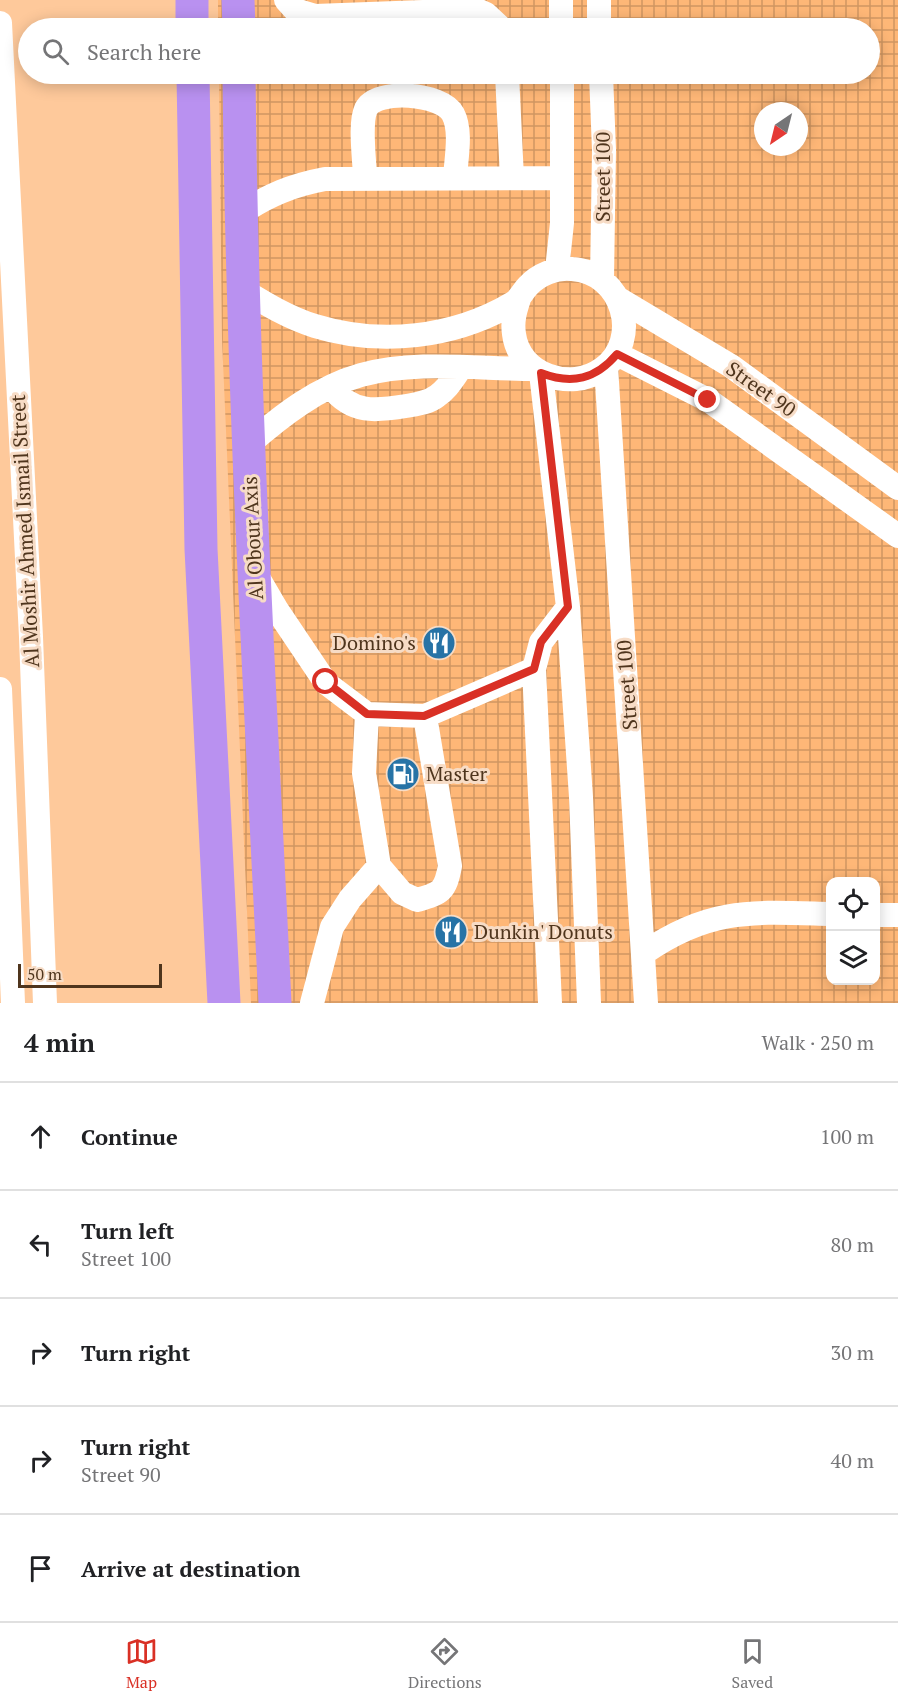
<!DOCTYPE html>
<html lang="en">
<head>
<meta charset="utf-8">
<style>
	:root { --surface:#fff; --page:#f6f6f6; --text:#202124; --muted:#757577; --line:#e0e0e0; --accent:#d93025 }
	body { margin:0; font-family:"PT Serif",serif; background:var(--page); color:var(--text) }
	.controls { position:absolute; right:18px; bottom:18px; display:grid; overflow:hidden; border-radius:12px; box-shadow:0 3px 15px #0003 }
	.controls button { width:54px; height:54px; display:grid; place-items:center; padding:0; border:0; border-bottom:2px solid var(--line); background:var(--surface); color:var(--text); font:30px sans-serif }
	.compass { position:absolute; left:754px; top:102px; width:54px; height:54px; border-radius:50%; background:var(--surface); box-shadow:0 3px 15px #0003; rotate:215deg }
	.scale { position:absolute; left:18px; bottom:15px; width:144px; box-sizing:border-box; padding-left:6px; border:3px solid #4f351d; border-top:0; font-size:16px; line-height:21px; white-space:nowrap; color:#4f351d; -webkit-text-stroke:4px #f7dcc6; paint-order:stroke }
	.stop { position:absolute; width:18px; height:18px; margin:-14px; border:4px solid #d93025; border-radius:50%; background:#fff }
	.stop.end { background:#d93025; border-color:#fff; box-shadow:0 2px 6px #0008 }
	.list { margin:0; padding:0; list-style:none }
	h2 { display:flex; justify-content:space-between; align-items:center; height:78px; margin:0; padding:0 24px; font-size:26px }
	h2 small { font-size:20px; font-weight:400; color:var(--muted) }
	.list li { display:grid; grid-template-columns:39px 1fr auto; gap:18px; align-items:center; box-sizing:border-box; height:108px; padding:0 24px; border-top:2px solid var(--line) }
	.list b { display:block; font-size:22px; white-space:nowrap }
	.list p { margin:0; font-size:20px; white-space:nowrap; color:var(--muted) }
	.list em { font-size:20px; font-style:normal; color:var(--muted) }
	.icon { flex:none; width:33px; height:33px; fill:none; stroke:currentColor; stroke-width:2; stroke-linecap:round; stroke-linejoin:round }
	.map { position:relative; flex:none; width:898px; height:1003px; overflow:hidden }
	.search { position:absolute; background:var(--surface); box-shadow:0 3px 15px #0003; left:18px; right:18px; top:18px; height:66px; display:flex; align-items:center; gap:15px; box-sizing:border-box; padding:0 21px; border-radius:33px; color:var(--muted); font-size:22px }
	.sheet { height:618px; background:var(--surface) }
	nav { display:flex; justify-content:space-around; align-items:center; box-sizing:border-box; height:84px; border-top:2px solid var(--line); background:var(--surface); font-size:16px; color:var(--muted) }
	nav a { display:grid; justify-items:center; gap:3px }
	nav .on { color:var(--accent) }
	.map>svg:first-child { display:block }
	.industrial { fill:url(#industrial-grid); fill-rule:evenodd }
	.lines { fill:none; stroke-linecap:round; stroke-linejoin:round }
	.minor { stroke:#fff; stroke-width:24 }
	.highway { stroke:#b991f0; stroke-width:33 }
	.route { stroke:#d93025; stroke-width:8 }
	.labels { text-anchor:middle; stroke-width:6; stroke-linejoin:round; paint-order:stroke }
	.street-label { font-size:20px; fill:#4f351d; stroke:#f7dcc6 }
	.poi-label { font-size:20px; fill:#4f351d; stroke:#f7dcc6; text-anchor:start }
</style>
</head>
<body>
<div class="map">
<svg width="898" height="1003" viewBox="0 0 898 1003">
	<defs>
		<pattern id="industrial-grid" width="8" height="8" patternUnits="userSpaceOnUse" patternTransform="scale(1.5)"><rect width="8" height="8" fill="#feb777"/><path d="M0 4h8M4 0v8" fill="none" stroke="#d09661"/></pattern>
	</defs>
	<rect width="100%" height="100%" fill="#fec99b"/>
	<!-- industrial -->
	<path class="industrial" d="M218,0H898V1003H251L222,339L219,74H870V28H218ZM763,111H799V147H763ZM830,882H876V981H830Z"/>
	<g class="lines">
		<!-- minor -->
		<path class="minor" d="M286,0L295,10L315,16L477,10L486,14L501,28
			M561,0V28
			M599,0V28
			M0,23L31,637L45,1003
			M507,74L512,178
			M601,74L604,150L602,280
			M365,179C365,162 359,124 366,109C376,88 442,93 453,114C462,131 456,159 455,178
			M240,214C268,195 293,185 325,179L562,178
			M557,270L562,223V74
			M243,290C266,304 289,318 315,326C380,346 454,338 513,303C520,299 522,292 528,286C538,275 556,267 572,269C623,272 643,340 602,369C571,392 519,375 514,334C512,321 515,311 519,299
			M619,299L731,366L898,488
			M617,354L708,400L898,536
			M606,366L646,1003
			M541,373L568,607L581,797L589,1003
			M331,387C352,414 376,411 406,406C417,404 428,403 437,396C447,390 454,377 461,368
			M248,445C281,416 318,387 361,375C416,360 478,369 535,369
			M256,574L277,610L326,683L367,714L425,716L534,669
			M0,689L13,1003
			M367,714L364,773L379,866L402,893L417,900C441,893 445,892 450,866L425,716
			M876,915H898
			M644,953C710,907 754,912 830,914
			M312,1003L332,927L350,899L379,866
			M550,1003L534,669L541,642L568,607"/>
		<!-- highway -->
		<path class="highway" d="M192,0V28
			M238,0L239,28
			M193,74L201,549L224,1003
			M239,74C242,384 260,693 275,1003"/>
	</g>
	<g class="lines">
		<!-- route -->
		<path class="route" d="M326,682L367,714L424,716L534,669L541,642L568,607L541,373C572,385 596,379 617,354L708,400"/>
	</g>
	<!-- icons -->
	<defs>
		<g id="restaurant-disc" transform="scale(1.725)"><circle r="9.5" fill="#2773a6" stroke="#f7dcc6"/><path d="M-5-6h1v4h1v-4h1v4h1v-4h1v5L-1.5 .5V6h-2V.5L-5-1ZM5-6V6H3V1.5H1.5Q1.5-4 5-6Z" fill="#fff"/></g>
		<g id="fuel-disc" transform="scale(1.725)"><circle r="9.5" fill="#2773a6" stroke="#f7dcc6"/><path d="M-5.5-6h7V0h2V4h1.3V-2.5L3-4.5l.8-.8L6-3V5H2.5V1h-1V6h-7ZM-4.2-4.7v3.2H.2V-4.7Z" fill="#fff"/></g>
	</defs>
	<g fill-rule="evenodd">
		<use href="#restaurant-disc" x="439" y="643"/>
		<use href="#fuel-disc" x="403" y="774"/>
		<use href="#restaurant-disc" x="451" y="932"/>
	</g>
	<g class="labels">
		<!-- street labels -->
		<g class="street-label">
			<text transform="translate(603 177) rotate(-90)" y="7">Street 100</text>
			<text transform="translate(761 389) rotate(35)" y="7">Street 90</text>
			<text transform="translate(25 531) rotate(-93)" y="7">Al Moshir Ahmed Ismail Street</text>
			<text transform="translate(253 538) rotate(-93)" y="7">Al Obour Axis</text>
			<text transform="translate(627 685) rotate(-94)" y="7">Street 100</text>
		</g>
		<!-- poi labels -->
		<g class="poi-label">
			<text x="416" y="650" text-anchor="end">Domino's</text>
			<text x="426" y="781">Master</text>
			<text x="474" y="939">Dunkin' Donuts</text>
		</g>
	</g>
</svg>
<div class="controls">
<button><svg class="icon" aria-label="locate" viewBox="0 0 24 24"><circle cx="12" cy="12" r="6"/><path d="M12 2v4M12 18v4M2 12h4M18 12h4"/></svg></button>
<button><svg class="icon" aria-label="layers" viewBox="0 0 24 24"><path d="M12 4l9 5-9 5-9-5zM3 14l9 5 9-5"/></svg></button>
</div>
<svg class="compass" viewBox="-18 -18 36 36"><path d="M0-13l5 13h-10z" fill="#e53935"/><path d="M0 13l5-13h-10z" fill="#757577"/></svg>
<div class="scale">50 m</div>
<div class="stop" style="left:326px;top:682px"></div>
<div class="stop end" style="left:708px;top:400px"></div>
<div class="search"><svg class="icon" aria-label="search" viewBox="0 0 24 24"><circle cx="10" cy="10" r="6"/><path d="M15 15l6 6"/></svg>Search here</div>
</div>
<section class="sheet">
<h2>4 min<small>Walk · 250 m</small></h2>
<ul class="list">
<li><svg class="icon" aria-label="ahead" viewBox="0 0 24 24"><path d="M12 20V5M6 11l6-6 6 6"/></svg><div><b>Continue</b></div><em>100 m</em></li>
<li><svg class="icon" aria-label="left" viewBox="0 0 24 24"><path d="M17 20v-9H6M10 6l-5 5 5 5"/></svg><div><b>Turn left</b><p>Street 100</p></div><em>80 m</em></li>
<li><svg class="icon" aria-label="right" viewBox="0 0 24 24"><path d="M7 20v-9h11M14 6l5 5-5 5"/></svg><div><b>Turn right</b></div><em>30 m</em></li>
<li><svg class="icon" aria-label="right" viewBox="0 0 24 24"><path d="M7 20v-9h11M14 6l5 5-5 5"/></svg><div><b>Turn right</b><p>Street 90</p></div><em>40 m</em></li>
<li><svg class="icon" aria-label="arrive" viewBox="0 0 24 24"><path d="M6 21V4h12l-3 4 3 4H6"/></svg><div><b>Arrive at destination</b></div></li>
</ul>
</section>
<nav>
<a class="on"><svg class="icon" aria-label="map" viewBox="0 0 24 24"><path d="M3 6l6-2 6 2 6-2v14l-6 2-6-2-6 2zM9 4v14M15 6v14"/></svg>Map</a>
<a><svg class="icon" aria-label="directions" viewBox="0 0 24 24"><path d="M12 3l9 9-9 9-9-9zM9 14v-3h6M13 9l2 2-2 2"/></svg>Directions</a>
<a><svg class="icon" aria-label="saved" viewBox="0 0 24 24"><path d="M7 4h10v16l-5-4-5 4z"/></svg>Saved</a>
</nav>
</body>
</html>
